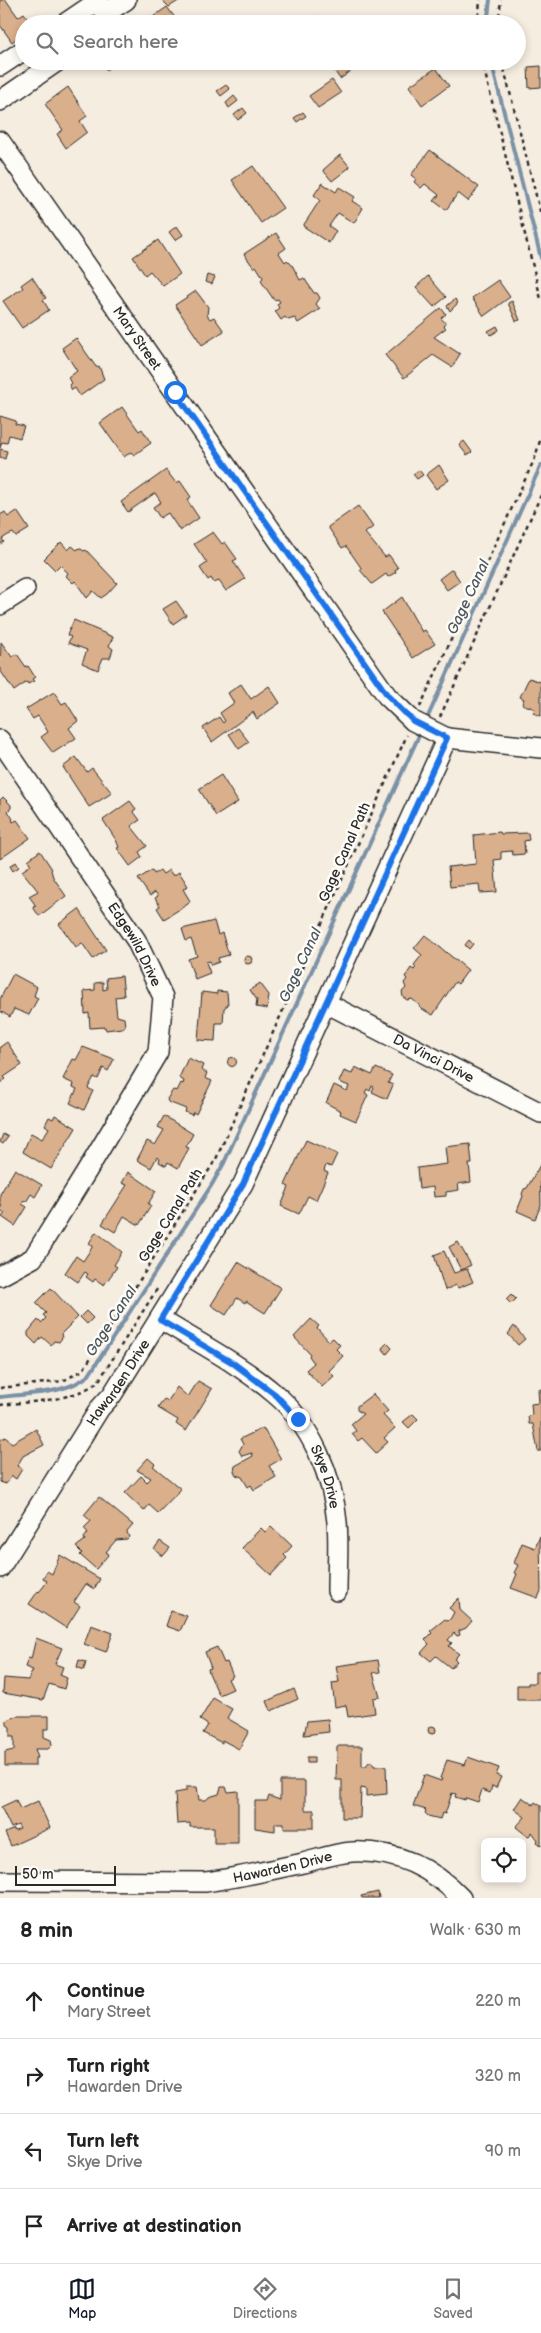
<!DOCTYPE html>
<html lang="en">
<head>
<meta charset="utf-8">
<style>
	:root { --surface:#fff; --page:#f2f2f2; --text:#222; --muted:#767676; --line:#e0e0e0; --accent:#111827 }
	body { margin:0; font-family:"Balsamiq Sans",sans-serif; background:var(--page); color:var(--text) }
	.controls { position:absolute; right:15px; bottom:15px; display:grid; overflow:hidden; border-radius:8px; box-shadow:0 2px 8px #0003 }
	.controls button { width:45px; height:45px; display:grid; place-items:center; padding:0; border:0; border-bottom:1px solid var(--line); background:var(--surface); color:var(--text); font:25px sans-serif }
	.scale { position:absolute; left:15px; bottom:12px; width:101px; box-sizing:border-box; padding-left:5px; border:2px solid #2b2b2b; border-top:0; font-size:14px; line-height:18px; white-space:nowrap; color:#2b2b2b; -webkit-text-stroke:4px #fdfcf7; paint-order:stroke }
	.stop { position:absolute; width:15px; height:15px; margin:-11px; border:4px solid #1a73e8; border-radius:50%; background:#fff }
	.stop.end { background:#1a73e8; border-color:#fff; box-shadow:0 1px 5px #0008 }
	.list { margin:0; padding:0; list-style:none }
	h2 { display:flex; justify-content:space-between; align-items:center; height:65px; margin:0; padding:0 20px; font-size:21px }
	h2 small { font-size:16px; font-weight:400; color:var(--muted) }
	.list li { display:grid; grid-template-columns:32px 1fr auto; gap:15px; align-items:center; box-sizing:border-box; height:75px; padding:0 20px; border-top:1px solid var(--line) }
	.list b { display:block; font-size:19px; white-space:nowrap }
	.list p { margin:0; font-size:16px; white-space:nowrap; color:var(--muted) }
	.list em { font-size:16px; font-style:normal; color:var(--muted) }
	.icon { flex:none; width:28px; height:28px; fill:none; stroke:currentColor; stroke-width:2; stroke-linecap:round; stroke-linejoin:round }
	.map { position:relative; flex:none; width:541px; height:1898px; overflow:hidden }
	.search { position:absolute; background:var(--surface); box-shadow:0 2px 8px #0003; left:15px; right:15px; top:15px; height:55px; display:flex; align-items:center; gap:12px; box-sizing:border-box; padding:0 18px; border-radius:28px; color:var(--muted); font-size:19px }
	.sheet { height:365px; background:var(--surface) }
	nav { display:flex; justify-content:space-around; align-items:center; box-sizing:border-box; height:70px; border-top:1px solid var(--line); background:var(--surface); font-size:14px; color:var(--muted) }
	nav a { display:grid; justify-items:center; gap:2px }
	nav .on { color:var(--accent) }
	.map>svg:first-child { display:block }
	.lines { fill:none; stroke-linecap:round; stroke-linejoin:round }
	.stream { stroke:#7a91a6; stroke-width:4 }
	.building { fill:#daaf8b; stroke:#2b2b2b }
	.minor-casing { stroke:#2b2b2b; stroke-width:22 }
	.path { stroke:#2b2b2b; stroke-width:2.5; stroke-dasharray:4 4; stroke-linecap:butt }
	.minor { stroke:#fdfcf7; stroke-width:19 }
	.route { stroke:#1a73e8; stroke-width:6 }
	.labels { text-anchor:middle; stroke-width:5; stroke-linejoin:round; paint-order:stroke }
	.street-label { font-size:14px; fill:#2b2b2b; stroke:#fdfcf7 }
	.water-label { font-size:15px; font-style:italic; fill:#4c565e; stroke:#fdfcf7 }
</style>
</head>
<body>
<div class="map">
<svg width="541" height="1898" viewBox="0 0 541 1898">
	<rect width="100%" height="100%" fill="#f6ede1"/>
	<filter id="ink" filterUnits="userSpaceOnUse"><feTurbulence type="fractalNoise" baseFrequency=".02" numOctaves="2"/><feDisplacementMap in="SourceGraphic" scale="10" xChannelSelector="R" yChannelSelector="G"/><feConvolveMatrix kernelMatrix="1 2 1 2 8 2 1 2 1" color-interpolation-filters="sRGB"/></filter>
	<g filter="url(#ink)">
		<g class="lines">
			<!-- stream -->
			<path class="stream" d="M487,24L490,0
				M491,61L541,258
				M426,721L541,465
				M0,1397C29,1393 65,1395 89,1375L211,1186L224,1163L421,731"/>
		</g>
		<!-- building -->
		<path class="building" d="M0,0H6L18,17L24,13L32,24H24V33L12,42L0,25Z
			M162,0H180L169,7Z
			M167,7L176,19L169,24H153L150,19Z
			M318,16L323,24H306Z
			M105,61H118L106,70L101,63Z
			M231,61H246L237,69Z
			M315,61H348L354,69L340,79L329,63L320,69Z
			M541,66V87L529,88L528,67Z
			M436,68L449,86L422,105L409,86Z
			M332,80L341,93L318,108L309,96Z
			M226,85L230,89L221,96L217,91Z
			M68,87L87,116L80,121L87,132L66,148L57,134L63,130L45,104Z
			M234,96L238,101L229,108L226,103Z
			M243,108L247,113L238,120L234,115Z
			M303,112L306,116L297,122L294,118Z
			M430,150L479,187L468,201L458,193L446,210L434,201L439,195L425,184L421,188L414,182L416,179L411,175Z
			M340,155L350,167L332,181L323,170Z
			M253,166L283,208L261,223L232,180Z
			M322,183L336,192L339,187L355,197L352,201L363,208L354,223L338,213L329,226L336,231L329,243L303,226L320,200L314,195Z
			M177,226L183,235L175,240L169,232Z
			M276,233L286,248L279,253L285,262L287,260L292,265L300,280L304,278L314,293H317L320,298L316,304L320,309L298,323L295,318L288,320L285,317L281,320L275,311L279,308L277,304L280,302L278,299L274,300L261,281L263,277L256,266L254,268L244,254Z
			M158,240L180,274L163,286L150,271L145,275L133,257Z
			M207,275L215,277L212,284L205,282Z
			M428,276L446,297L434,307L416,287Z
			M32,277L46,298L43,300L49,310L22,328L3,301L23,288L21,285Z
			M498,280L510,297L484,316L472,298Z
			M196,291L208,307L207,315L210,319L214,317L224,331L202,345L175,305Z
			M455,299L458,303L450,311L447,306Z
			M512,301L520,320L516,321L508,303Z
			M441,308L446,314L441,318L446,324L444,326L446,328L434,337L460,354L452,367L433,355L404,378L385,355Z
			M497,326L499,330L491,335L488,331Z
			M76,338L96,367L99,366L104,379L80,396L75,388L72,390L69,385L71,383L68,378L77,371L62,348Z
			M122,407L139,431L142,429L151,443L134,455L131,452L124,457L100,423Z
			M0,416L16,421L15,424L24,426L20,438L9,435L7,443L2,442L0,448Z
			M464,441L472,452L467,455L459,445Z
			M0,449L7,451L5,459L0,457Z
			M439,465L449,480L436,489L426,475Z
			M166,470L176,483L180,481L191,497L187,500L199,518L180,531L168,513L160,518L153,507L161,502L155,493L128,512L121,502Z
			M419,470L423,475L417,479L413,474Z
			M358,506L373,527L365,533L385,557L389,555L398,568L395,570L396,572L388,577L386,574L372,584L360,570L362,569L346,546L342,548L328,527Z
			M17,511L29,529L16,537L13,533L8,535L2,539L4,542L0,544V515L5,512L8,517Z
			M213,532L222,544L225,542L237,559L233,561L245,579L226,591L219,581L214,583L211,578L208,580L200,568L207,563L194,544Z
			M61,542L68,550L72,546L77,550L79,548L84,551L86,550L117,583L107,594L101,598L93,591L87,598L75,581L73,583L66,576L68,573L60,565L55,570L44,559Z
			M452,569L460,581L447,590L439,579Z
			M402,597L422,632L425,630L435,644L413,658L382,612Z
			M176,601L186,615L173,624L163,609Z
			M74,620L113,637L109,646L113,649L110,658H103L98,670L82,663L87,650L68,643L71,637L67,635Z
			M1,642L12,657L17,654L26,667L28,666L35,677L32,679L34,681L28,684L27,682L14,691L0,670Z
			M529,678L541,682V716L533,713L535,709L522,704L524,699L520,697Z
			M241,684L251,699L269,686L280,703L257,719L253,712L212,742L203,728L219,717L223,723L225,721L220,713L234,703L228,693Z
			M54,692L62,704L66,702L78,721L69,728L76,738L53,753L41,737L48,732L38,716L33,719L26,709Z
			M238,728L249,742L239,749L229,734Z
			M76,757L87,772L92,768L112,793L89,807L63,767Z
			M221,775L238,802L216,816L199,789Z
			M3,797L11,805V808L8,811L13,819L12,820L13,822L17,820L30,838L0,859V800Z
			M130,801L136,809L133,811L140,820L131,826L147,846L139,852L142,857L130,866L117,848L119,847L116,840L103,820Z
			M500,832L501,834L528,833L529,840L524,841L525,854L513,855L512,851L501,852V859L494,860L497,892L480,893L479,884L450,887L448,867L476,864L474,835Z
			M40,851L52,869L51,870L53,877L66,896L39,916L33,907L36,906L29,896L38,891L22,871L31,865L28,860Z
			M16,862L19,867L13,871L10,866Z
			M152,870L154,874L160,870L163,874L169,870L173,876L179,872L188,886L183,889L190,901L188,904L164,919L157,908L160,906L155,898L158,896L155,892L150,896L138,879Z
			M79,909L106,950L93,959L82,943L76,947L59,924Z
			M214,921L218,935L222,933L229,955L218,958L219,962L211,965L210,961L206,962L210,973L195,979L188,959L197,956L191,939L186,941L182,929Z
			M425,935L468,970L458,984L455,982L433,1015L420,1008L419,1005L412,999L407,1000L403,997L402,992L406,988L404,983L407,979L405,977L411,968L414,970L416,967L414,965L422,955L414,948Z
			M469,940L473,944L469,949L465,945Z
			M244 960a4 4 0 1 1 8 0a4 4 0 1 1-8 0Z
			M13,974L37,987L34,996L38,998L29,1015L14,1009L10,1017L0,1011V999Z
			M122,976L124,996L115,997L117,1016L124,1018L125,1026L122,1028L106,1030L105,1027L90,1028L89,1013L85,1014L84,991L95,990V983L103,982V990L107,989L106,978Z
			M260,983L269,995L267,1009L256,1007L257,1000L250,990Z
			M217,991L227,992L228,1005L224,1008L223,1023H216L215,1041L198,1040L202,992L217,994Z
			M7,1042L22,1065L4,1077L6,1079L0,1083V1047Z
			M83,1047L114,1059L108,1071L103,1068L98,1079L94,1077L88,1088L93,1091L84,1110L70,1103L77,1089L73,1087L74,1084L63,1079L73,1059L76,1060Z
			M227.5 1062a4.5 4.5 0 1 1 9 0a4.5 4.5 0 1 1-9 0Z
			M188,1058L203,1065L201,1070L207,1073L205,1078L212,1081L196,1114L193,1112L192,1115L185,1112L186,1109L168,1102L167,1099L173,1090L177,1091L181,1083L183,1084L184,1081L179,1078Z
			M355,1067L372,1075L376,1068L392,1075L388,1083L393,1085L387,1099L372,1092L374,1087L372,1086L370,1091L367,1089L365,1093L368,1095L356,1121L340,1114L341,1111L326,1103L334,1085L347,1091L349,1086L339,1082L344,1071L352,1074Z
			M55,1115L76,1128L51,1169L23,1152L31,1133L42,1139L49,1128L45,1125L49,1117L53,1119Z
			M164,1116L193,1134L186,1147L189,1148L178,1168L168,1162L166,1166L159,1162L160,1159L157,1157L151,1168L137,1160L147,1141L155,1145L164,1130L158,1127Z
			M3,1134L8,1137L3,1144L0,1142Z
			M306,1140L337,1154L331,1167L326,1165L324,1171L328,1173L316,1200L308,1196L299,1214L281,1206L289,1187L285,1185Z
			M470,1144L472,1164H469L471,1182L458,1184L459,1190L446,1192V1196L434,1197L433,1187L419,1189L417,1168L447,1164L445,1147Z
			M540,1165L541,1205L535,1219L517,1211L523,1196L522,1194L524,1189L527,1188Z
			M15,1169L42,1185L35,1197L31,1194L26,1202L24,1201L22,1204L27,1207L15,1226L2,1217L5,1213L0,1210L2,1204L0,1203V1194Z
			M128,1172L156,1191L148,1204L151,1206L139,1225L124,1216L115,1232L102,1224L127,1185L122,1183Z
			M96,1232L122,1252L114,1265L117,1267L104,1285L95,1279L93,1282L86,1277L88,1274L85,1272L78,1282L65,1273L76,1256L83,1261L93,1246L89,1243Z
			M458,1242L471,1265L461,1270L449,1247Z
			M444,1251L454,1273L467,1269L473,1282L458,1288L456,1285L445,1290L434,1255Z
			M238,1262L281,1288L265,1313L246,1301L245,1303L237,1298L226,1315L211,1305Z
			M51,1288L78,1317L61,1334L62,1338L59,1342L54,1341L51,1345L42,1337L36,1344L28,1336V1332L38,1320L41,1323L46,1318L43,1315L46,1313L36,1303Z
			M511,1294L516,1299L511,1304L506,1299Z
			M86,1311L93,1318L87,1324L80,1317Z
			M311,1319L319,1326L317,1328L329,1341L333,1338L340,1345L336,1349L343,1356L329,1371L334,1376L322,1387L306,1370L314,1363L309,1356L310,1354L294,1337Z
			M514,1326L525,1339L518,1345L508,1334Z
			M387,1343L392,1348L387,1354L382,1348Z
			M198,1381L212,1389L186,1431L176,1424L178,1420L158,1408L164,1399L168,1401L177,1387L188,1397Z
			M541,1389V1451H538L533,1424H529L528,1416L532,1415L531,1404L539,1403L538,1390Z
			M373,1394L388,1411L383,1415L395,1428L384,1438L388,1442L376,1453L362,1438L358,1441L352,1434L356,1431L351,1424L363,1414L357,1410V1406Z
			M413,1414L418,1419L409,1428L403,1422Z
			M263,1428L281,1459L269,1466L276,1477L254,1490L251,1485L248,1487L242,1477L236,1475L234,1471L235,1466L253,1456L252,1453L242,1456L239,1451L243,1444L240,1439Z
			M36,1429L44,1445L23,1456L17,1466L22,1469L16,1479L12,1476L6,1484L0,1482V1440L5,1437L12,1443Z
			M148,1458L155,1464L153,1466L181,1489L158,1513L149,1505L144,1511L125,1493L141,1476L147,1482L151,1478L137,1470Z
			M99,1497L133,1525L127,1532L129,1537L127,1539L116,1540L106,1552L109,1554L96,1569L80,1555L82,1553L76,1547L85,1540L84,1538L88,1533L84,1528L91,1521L84,1515Z
			M271,1526L292,1546L284,1555L287,1558L271,1575L242,1548L261,1528L265,1532Z
			M540,1536L541,1591L538,1598L511,1588L517,1574L514,1573L518,1565L514,1563L522,1543L535,1548Z
			M160,1541L170,1548L163,1556L154,1549Z
			M60,1555L100,1579L94,1589L86,1584L74,1602L80,1606L66,1628L29,1604L38,1591L39,1592L44,1586L47,1581L43,1578L47,1571L52,1574Z
			M459,1598L460,1610L472,1621L466,1628L459,1631L460,1635L457,1636L454,1633L448,1640L452,1643L449,1646L459,1654L454,1659L457,1661L451,1668L436,1656L431,1661L421,1653L429,1644L425,1640L432,1633L430,1631L445,1619L448,1621L451,1618L454,1612L449,1608Z
			M171,1611L187,1616L180,1631L166,1626Z
			M91,1625L113,1633L106,1652L84,1644Z
			M36,1638L62,1648L55,1664L63,1667L60,1675L67,1678L64,1689L49,1684L43,1700L3,1693L4,1678L28,1680L33,1670L25,1667L28,1658L31,1659Z
			M217,1647L224,1663L227,1662L233,1676L228,1679L233,1689L219,1695L209,1673L208,1669L211,1668L205,1652Z
			M79,1660L86,1662L84,1670L77,1667Z
			M378,1660L380,1672L373,1673L380,1697L373,1698L375,1713L348,1717L346,1705L335,1707L332,1683L339,1682L336,1666Z
			M535,1672H541V1700H517V1685H528V1683H535Z
			M294,1689L298,1699L271,1711L267,1701Z
			M213,1698L232,1709L227,1718L249,1731L239,1749L222,1740V1743L203,1733L208,1725L200,1720Z
			M18,1716H49V1729H44V1737L51,1740L52,1745L48,1749H35L38,1758H35V1766H5V1752L14,1750V1737H10V1727L7,1725V1720Z
			M328,1719L329,1732L304,1735L307,1721Z
			M428 1730a4 4 0 1 1 8 0a4 4 0 1 1-8 0Z
			M337,1746H362V1766H366L369,1762H372L374,1766H386L387,1794L366,1796V1789L361,1788L360,1818H342V1780H336Z
			M307,1757H314V1763H307Z
			M468,1757L499,1768L496,1775L501,1777L496,1788L492,1786L490,1793L482,1790L478,1802L466,1798L465,1800L455,1797L456,1794L452,1793L445,1814L442,1813L440,1819L428,1816L425,1813L426,1810L413,1806L424,1775L441,1781L442,1779L440,1778L447,1760L465,1765Z
			M280,1781H305V1810H314V1828H284V1823H275V1831L255,1828V1801H267L269,1796L280,1800Z
			M186,1787H197L199,1800H206L209,1797L219,1794L221,1787H226L228,1792L238,1791V1843H214V1827H190V1823L177,1824L175,1793L186,1791Z
			M522,1797L533,1805L535,1802L541,1806V1845L537,1842L538,1840L532,1832L529,1836L526,1835L516,1827L525,1817L514,1809Z
			M16,1800L20,1809L38,1801L50,1828L11,1846L5,1833L14,1829L15,1831L20,1829L18,1825L11,1828L1,1807Z
			M378,1892L379,1898H362L361,1896Z"/>
		<g class="lines">
			<!-- minor casing -->
			<g class="minor-casing">
				<g id="minor">
					<path d="M106,13L126,0"/>
					<path d="M64,24L98,1L113,24"/>
					<path d="M0,66L24,50"/>
					<path d="M0,101L58,61"/>
					<path id="s1" d="M0,141L387,696L413,721L447,738L541,748"/>
					<path d="M0,605L25,589"/>
					<path id="s2" d="M0,740L136,940L163,997L158,1052L87,1171L33,1258L0,1276"/>
					<path id="s3" d="M326,1003L541,1113"/>
					<path id="s4" d="M160,1319C199,1343 240,1364 275,1394C311,1424 333,1477 337,1522C339,1545 337,1568 337,1591"/>
					<path id="s5" d="M0,1568L100,1408L112,1395L243,1184L447,738"/>
					<path id="s6" d="M0,1881L205,1882C238,1878 270,1870 303,1863C319,1859 336,1853 352,1852C396,1850 431,1867 461,1898"/>
				</g>
			</g>
			<!-- path -->
			<path class="path" d="M478,24L480,0
				M498,24L501,0
				M482,61L541,299
				M502,61L541,215
				M420,707L535,458L541,437
				M440,717L541,495
				M0,1388L63,1381L83,1370L216,1159L407,735
				M0,1405C33,1401 70,1402 98,1382L159,1286"/>
			<!-- minor -->
			<use href="#minor" class="minor"/>
		</g>
	</g>
	<g class="lines" filter="url(#ink)">
		<!-- route -->
		<path class="route" d="M175,392L388,696L413,721L447,738L243,1184L160,1320L233,1363L276,1395L298,1419"/>
	</g>
	<g class="labels">
		<!-- street labels -->
		<g class="street-label">
			<text dy="5" stroke="none"><textPath href="#s1" startOffset="240">Mary Street</textPath></text>
			<text transform="translate(344 852) rotate(-66)" y="5">Gage Canal Path</text>
			<text dy="5" stroke="none"><textPath href="#s2" startOffset="245">Edgewild Drive</textPath></text>
			<text dy="5" stroke="none"><textPath href="#s3" startOffset="121">Da Vinci Drive</textPath></text>
			<text transform="translate(170 1215) rotate(-58)" y="5">Gage Canal Path</text>
			<text dy="5" stroke="none"><textPath href="#s5" startOffset="220">Hawarden Drive</textPath></text>
			<text dy="5" stroke="none"><textPath href="#s4" startOffset="236">Skye Drive</textPath></text>
			<text dy="5" stroke="none"><textPath href="#s6" startOffset="284">Hawarden Drive</textPath></text>
		</g>
		<!-- water labels -->
		<g class="water-label">
			<text transform="translate(468 597) rotate(-65)" y="5">Gage Canal</text>
			<text transform="translate(300 965) rotate(-65)" y="5">Gage Canal</text>
			<text transform="translate(111 1321) rotate(-57)" y="5">Gage Canal</text>
		</g>
	</g>
</svg>
<div class="controls">
<button><svg class="icon" aria-label="locate" viewBox="0 0 24 24"><circle cx="12" cy="12" r="6"/><path d="M12 2v4M12 18v4M2 12h4M18 12h4"/></svg></button>
</div>
<div class="scale">50 m</div>
<div class="stop" style="left:175px;top:392px"></div>
<div class="stop end" style="left:298px;top:1419px"></div>
<div class="search"><svg class="icon" aria-label="search" viewBox="0 0 24 24"><circle cx="10" cy="10" r="6"/><path d="M15 15l6 6"/></svg>Search here</div>
</div>
<section class="sheet">
<h2>8 min<small>Walk · 630 m</small></h2>
<ul class="list">
<li><svg class="icon" aria-label="ahead" viewBox="0 0 24 24"><path d="M12 20V5M6 11l6-6 6 6"/></svg><div><b>Continue</b><p>Mary Street</p></div><em>220 m</em></li>
<li><svg class="icon" aria-label="right" viewBox="0 0 24 24"><path d="M7 20v-9h11M14 6l5 5-5 5"/></svg><div><b>Turn right</b><p>Hawarden Drive</p></div><em>320 m</em></li>
<li><svg class="icon" aria-label="left" viewBox="0 0 24 24"><path d="M17 20v-9H6M10 6l-5 5 5 5"/></svg><div><b>Turn left</b><p>Skye Drive</p></div><em>90 m</em></li>
<li><svg class="icon" aria-label="arrive" viewBox="0 0 24 24"><path d="M6 21V4h12l-3 4 3 4H6"/></svg><div><b>Arrive at destination</b></div></li>
</ul>
</section>
<nav>
<a class="on"><svg class="icon" aria-label="map" viewBox="0 0 24 24"><path d="M3 6l6-2 6 2 6-2v14l-6 2-6-2-6 2zM9 4v14M15 6v14"/></svg>Map</a>
<a><svg class="icon" aria-label="directions" viewBox="0 0 24 24"><path d="M12 3l9 9-9 9-9-9zM9 14v-3h6M13 9l2 2-2 2"/></svg>Directions</a>
<a><svg class="icon" aria-label="saved" viewBox="0 0 24 24"><path d="M7 4h10v16l-5-4-5 4z"/></svg>Saved</a>
</nav>
</body>
</html>
